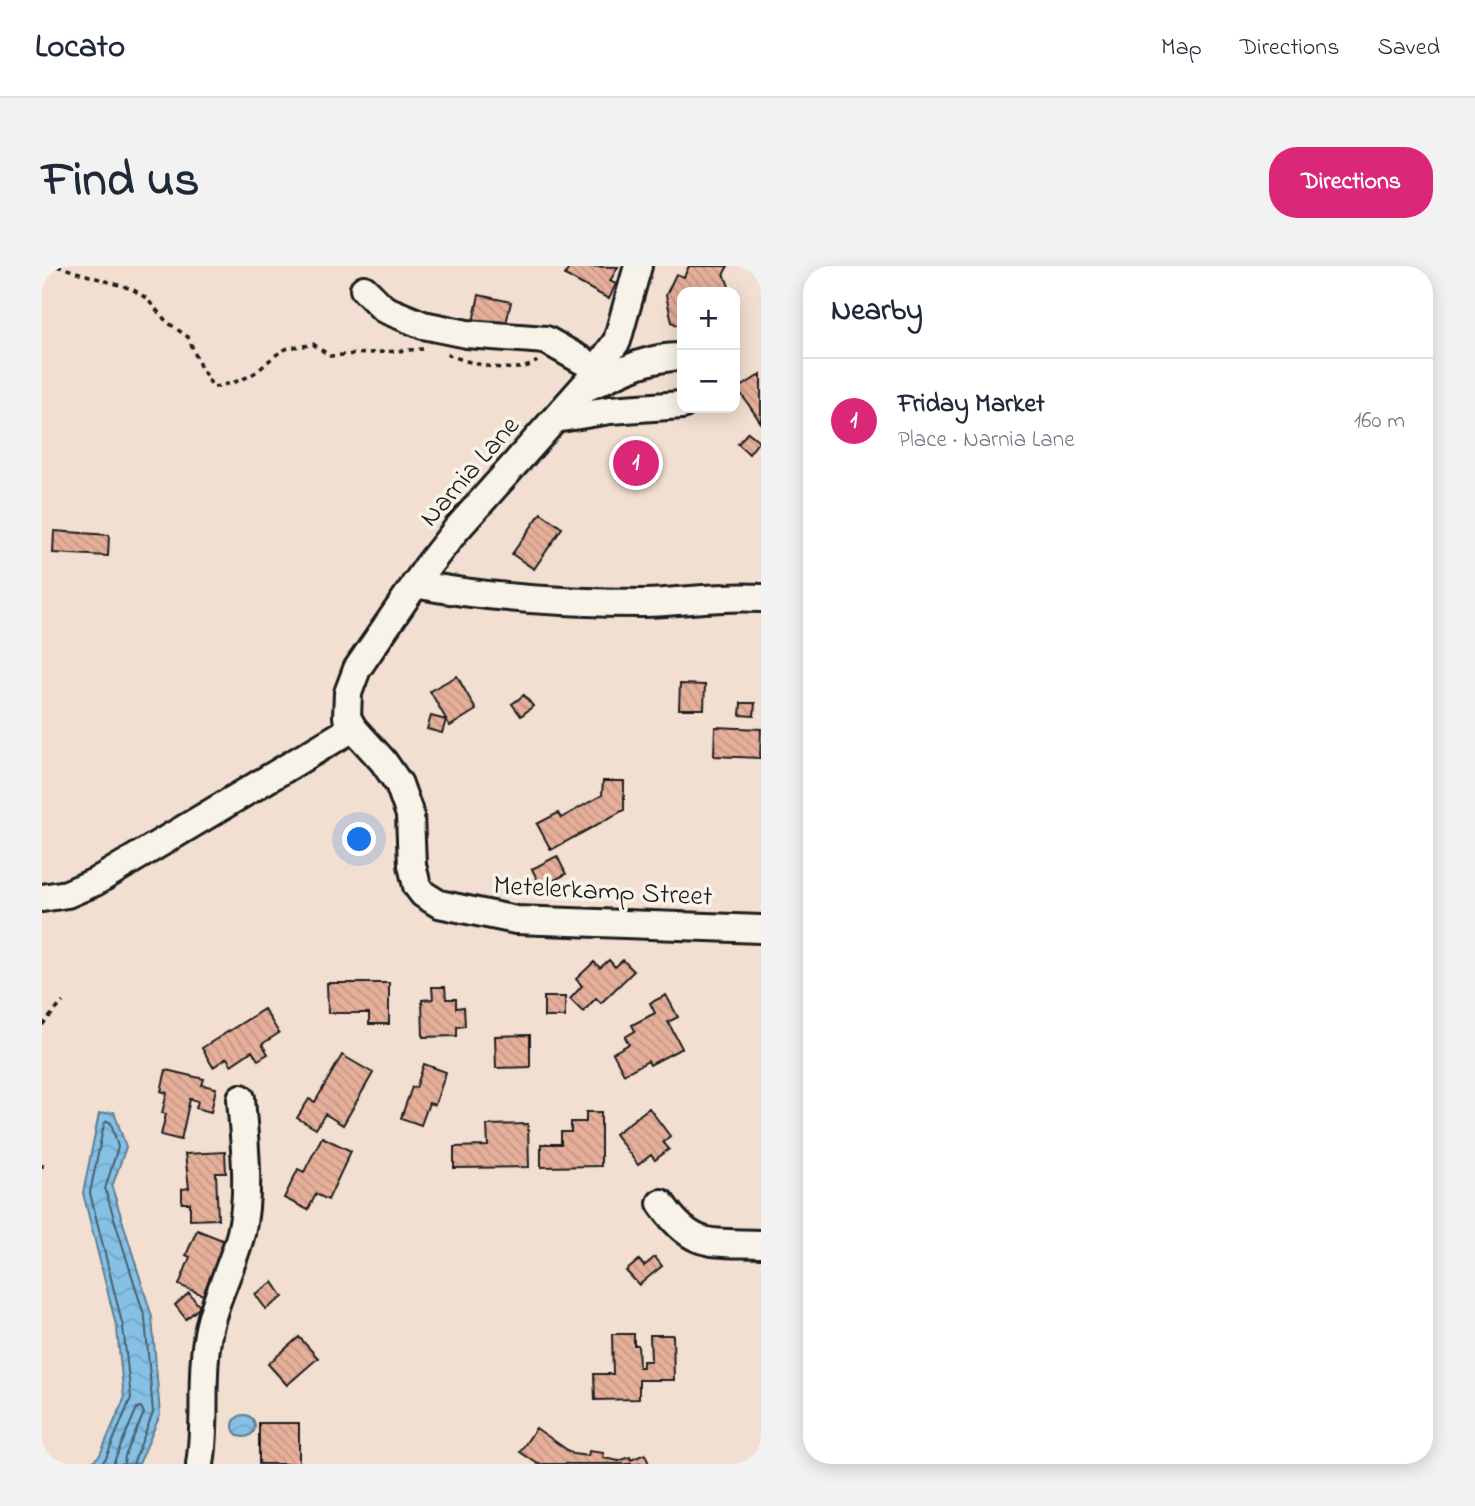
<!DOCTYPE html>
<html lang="en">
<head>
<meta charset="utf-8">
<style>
	:root { --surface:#fff; --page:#f2f2f3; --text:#1f2937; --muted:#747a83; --line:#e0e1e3; --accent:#db2777 }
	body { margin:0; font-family:"Indie Flower",sans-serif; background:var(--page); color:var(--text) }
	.controls { position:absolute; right:21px; top:21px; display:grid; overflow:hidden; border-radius:14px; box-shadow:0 4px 18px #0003 }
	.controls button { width:63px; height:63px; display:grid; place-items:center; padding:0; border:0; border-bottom:2px solid var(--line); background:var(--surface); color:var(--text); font:35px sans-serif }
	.you { position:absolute; left:318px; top:574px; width:24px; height:24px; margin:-18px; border:5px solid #fff; border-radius:50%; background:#1a73e8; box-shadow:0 0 0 10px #1a73e833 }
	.badge { display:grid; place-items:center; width:46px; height:46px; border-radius:50%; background:var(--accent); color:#fff; font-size:23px; font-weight:700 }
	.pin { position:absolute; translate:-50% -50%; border:4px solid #fff; box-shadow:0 2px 7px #0006 }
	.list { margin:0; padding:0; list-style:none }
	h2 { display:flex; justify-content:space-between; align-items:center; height:91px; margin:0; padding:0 28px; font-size:30px }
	h2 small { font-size:23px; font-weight:400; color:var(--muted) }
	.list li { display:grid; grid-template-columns:46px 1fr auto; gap:21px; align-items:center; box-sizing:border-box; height:126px; padding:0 28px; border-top:2px solid var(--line) }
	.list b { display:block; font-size:26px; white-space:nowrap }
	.list p { margin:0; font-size:23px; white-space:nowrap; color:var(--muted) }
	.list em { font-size:23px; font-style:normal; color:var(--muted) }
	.map { position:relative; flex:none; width:719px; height:1198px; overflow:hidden; border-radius:28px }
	header { display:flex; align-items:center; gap:42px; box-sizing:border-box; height:98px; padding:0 35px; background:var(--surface); border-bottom:2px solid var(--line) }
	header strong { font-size:33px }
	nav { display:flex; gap:38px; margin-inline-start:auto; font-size:24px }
	.intro { display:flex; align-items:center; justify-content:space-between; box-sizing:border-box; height:168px; padding:0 42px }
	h1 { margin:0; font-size:49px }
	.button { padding:18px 32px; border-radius:28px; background:var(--accent); color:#fff; font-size:24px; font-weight:700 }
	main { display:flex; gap:42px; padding:0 42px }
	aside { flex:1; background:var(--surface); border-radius:28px; box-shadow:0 4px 18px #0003 }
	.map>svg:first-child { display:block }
	.water { fill:url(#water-waves); stroke:#5c7e95; stroke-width:2 }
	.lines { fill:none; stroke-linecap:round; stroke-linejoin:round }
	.shore { stroke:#465e6c; stroke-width:2 }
	.building { fill:url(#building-back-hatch); stroke:#1c1c1c; stroke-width:2 }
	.minor-casing { stroke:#1c1c1c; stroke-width:32 }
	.path { stroke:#1c1c1c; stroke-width:3.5; stroke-dasharray:5 5; stroke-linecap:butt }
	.minor { stroke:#f7f3e8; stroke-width:26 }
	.labels { text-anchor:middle; stroke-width:7; stroke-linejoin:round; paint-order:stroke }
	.street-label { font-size:28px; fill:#1c1c1c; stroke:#f7f3e8 }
</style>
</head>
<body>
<header>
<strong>Locato</strong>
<nav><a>Map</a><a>Directions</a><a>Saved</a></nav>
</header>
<div class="intro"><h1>Find us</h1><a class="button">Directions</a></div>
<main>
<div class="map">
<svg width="719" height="1198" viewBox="0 0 719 1198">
	<defs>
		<pattern id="water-waves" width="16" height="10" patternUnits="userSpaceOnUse" patternTransform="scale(1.75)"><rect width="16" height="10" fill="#86c0e5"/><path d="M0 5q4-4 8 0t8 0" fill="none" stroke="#73a4c4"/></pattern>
		<pattern id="building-back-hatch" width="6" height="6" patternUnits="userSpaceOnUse" patternTransform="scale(1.75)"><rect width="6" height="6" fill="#e5af9a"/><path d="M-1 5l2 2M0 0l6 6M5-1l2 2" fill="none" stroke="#c49684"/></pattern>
	</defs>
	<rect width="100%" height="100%" fill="#f2dfd1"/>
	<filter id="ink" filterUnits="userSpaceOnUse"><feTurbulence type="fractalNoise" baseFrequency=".0143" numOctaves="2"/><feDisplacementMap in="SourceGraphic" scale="14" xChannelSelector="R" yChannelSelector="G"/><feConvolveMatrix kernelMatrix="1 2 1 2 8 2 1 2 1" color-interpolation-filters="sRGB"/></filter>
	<g filter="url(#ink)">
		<!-- water -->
		<path class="water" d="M72,846L84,881L70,921L110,1051L118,1149L97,1198H48L58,1189L82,1133L75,1063L41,927L57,848Z
			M191 1160a11 11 0 1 1 22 0a11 11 0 1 1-22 0Z"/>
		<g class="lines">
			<!-- shore -->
			<path class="shore" d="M59,1198L64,1192L89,1132L81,1061L48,927L62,858L65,855L69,857L76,881L63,923L103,1052L111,1147L91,1198
				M71,1198L95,1142L99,1141L102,1147L83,1190L82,1198"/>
		</g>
		<!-- building -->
		<path class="building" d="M528,0L576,1L568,15L574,18L567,33L523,9Z
			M647,0H686L682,7L689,26H640V62L630,56L624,29L634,8L642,11Z
			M437,29L469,36L462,66L430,60Z
			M719,108V157L696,123Z
			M706,166L717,175L707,188L696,178Z
			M499,247L520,262L492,303L470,288Z
			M12,265L67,269L66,290L11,287Z
			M415,410L434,444L408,460L388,425Z
			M638,418L663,419L662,443H637Z
			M482,429L491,440L479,450L470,438Z
			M699,437H713L712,450L698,449Z
			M389,450L404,454L400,467L385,463Z
			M673,461L719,463L718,492L672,490Z
			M561,515H582V544L509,584L495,558L516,547L519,552L560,529Z
			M515,590L524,608L499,621L490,603Z
			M567,694L573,701L581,694L592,705L559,737L554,732L541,746L528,733L540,720L534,713L552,696L558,702Z
			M285,717H347V758H327V747H286Z
			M390,721H403L404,733H414V742L422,741L423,760L415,761V770L381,771L380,734L391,733Z
			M624,729L636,751L626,756L640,782L608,799L606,795L582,808L571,787L587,778L583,771L593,765L590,759L613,747L608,737Z
			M502,731H523V751H502Z
			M222,743L237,767L220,778L226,788L216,794L210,785L189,799L185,792L171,801L160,782Z
			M488,769V801L454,802L453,770Z
			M300,789L331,807L301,859L283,848L274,863L255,852L267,833L273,836Z
			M382,798L404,806L393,839L387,837L379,859L359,852L370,821L374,822Z
			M124,804L162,813L160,819L174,822L169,846L154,842L156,835L148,833L139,874L119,869L124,848L120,847L125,827L119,825Z
			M607,842L628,870L621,876L627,883L613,894L609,889L596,899L573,868Z
			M544,846H559V900L499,901V878H519V866H529V856H544Z
			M486,858L487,901L412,902V881L446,880L445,859Z
			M280,871L309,885L286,934L274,928L266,944L242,932L256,903L262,906Z
			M183,886L184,907H174L176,953L148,954V937H140V923L147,922L143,888Z
			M155,964L183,975L161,1029L137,1019L148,991L144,989Z
			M613,991L620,1000L597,1019L584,1005L597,994L602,1000Z
			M231,1016L241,1031L224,1043L213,1028Z
			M147,1027L158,1041L144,1053L133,1039Z
			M570,1068H592V1079H596L597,1101H601V1095H609L608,1069H631L632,1114H597V1133L553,1134L552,1108H571Z
			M257,1071L276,1092L245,1119L226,1098Z
			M217,1157H257V1198H217Z
			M494,1162L531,1188L546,1190L547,1185L562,1187L561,1192L577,1195L588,1191L589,1194L603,1188L607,1198H496L478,1186Z"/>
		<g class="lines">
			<!-- minor casing -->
			<g class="minor-casing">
				<path id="minor" d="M596,0L575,75L545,117L414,264L385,301L315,403L306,427L305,451L311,462L341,495L357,518L368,549L370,599L375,620L381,628L397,638L474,654L719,663
					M322,23L342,43L381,59L425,68L504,74L555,103
					M543,122C575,108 604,90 640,91
					M513,153L568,144L640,139
					M373,318C449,333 525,337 602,337C641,336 680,329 719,332
					M0,632L25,628L53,616L311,462
					M619,937C650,983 668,976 719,978
					M158,1198C165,1157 158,1115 165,1074C170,1037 190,1003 199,967C209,924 202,875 199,832"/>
			</g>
			<!-- path -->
			<path class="path" d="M15,0L90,23L104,32L125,56L146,71L158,100L171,121C188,118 204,114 218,103C227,95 233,88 244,83C252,80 262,81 271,78L288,90L381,83
				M405,88C425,97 478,111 495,95
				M0,759L21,736
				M0,898V902"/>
			<!-- minor -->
			<use href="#minor" class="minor"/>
		</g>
	</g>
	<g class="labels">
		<!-- street labels -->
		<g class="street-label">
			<text transform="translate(426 204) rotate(-49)" y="10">Narnia Lane</text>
			<text transform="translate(561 623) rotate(3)" y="10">Metelerkamp Street</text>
		</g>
	</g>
</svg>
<div class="controls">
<button>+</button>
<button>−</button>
</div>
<div class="you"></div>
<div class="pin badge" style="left:594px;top:197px">1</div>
</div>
<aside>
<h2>Nearby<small></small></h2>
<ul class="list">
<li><span class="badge">1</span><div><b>Friday Market</b><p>Place · Narnia Lane</p></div><em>160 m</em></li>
</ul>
</aside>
</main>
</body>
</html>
